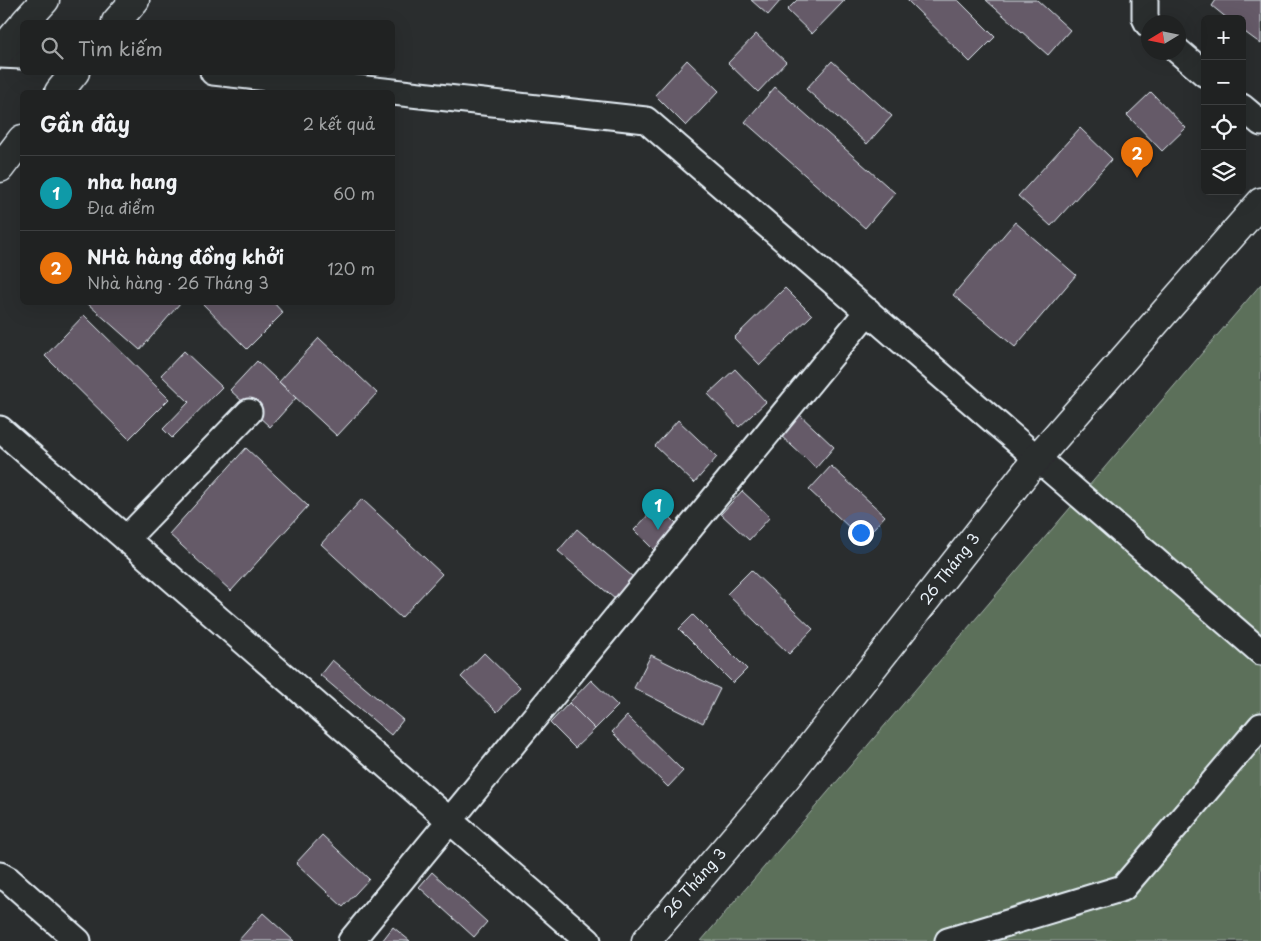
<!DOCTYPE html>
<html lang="vi">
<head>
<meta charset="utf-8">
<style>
	:root { --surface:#202222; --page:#2d2f2f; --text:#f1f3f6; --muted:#a2a4a5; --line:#3d3f40; --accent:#1a73e8 }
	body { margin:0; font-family:"Playpen Sans",sans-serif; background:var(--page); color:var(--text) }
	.controls { position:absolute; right:15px; top:15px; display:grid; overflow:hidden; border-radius:8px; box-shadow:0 5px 20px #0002 }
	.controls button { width:45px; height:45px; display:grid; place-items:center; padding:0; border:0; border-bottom:1px solid var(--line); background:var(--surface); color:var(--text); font:25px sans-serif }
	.compass { position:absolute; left:1141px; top:15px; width:45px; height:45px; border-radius:50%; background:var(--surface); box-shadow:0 5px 20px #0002; rotate:260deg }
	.you { position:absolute; left:860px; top:532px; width:18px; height:18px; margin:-12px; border:4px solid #fff; border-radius:50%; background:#1a73e8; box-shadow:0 0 0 8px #1a73e833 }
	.badge { display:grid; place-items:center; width:32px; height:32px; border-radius:50%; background:var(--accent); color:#fff; font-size:16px; font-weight:700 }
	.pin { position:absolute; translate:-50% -41px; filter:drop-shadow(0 1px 2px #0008) }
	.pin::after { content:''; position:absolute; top:26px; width:18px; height:15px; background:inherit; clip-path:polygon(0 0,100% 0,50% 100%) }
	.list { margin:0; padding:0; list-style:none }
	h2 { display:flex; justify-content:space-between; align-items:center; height:65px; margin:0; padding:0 20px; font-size:21px }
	h2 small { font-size:16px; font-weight:400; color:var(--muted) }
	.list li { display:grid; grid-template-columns:32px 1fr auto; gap:15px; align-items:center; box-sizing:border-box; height:75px; padding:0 20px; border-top:1px solid var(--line) }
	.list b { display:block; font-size:19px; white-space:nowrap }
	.list p { margin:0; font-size:16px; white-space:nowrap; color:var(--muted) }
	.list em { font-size:16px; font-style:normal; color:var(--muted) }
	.icon { flex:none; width:28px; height:28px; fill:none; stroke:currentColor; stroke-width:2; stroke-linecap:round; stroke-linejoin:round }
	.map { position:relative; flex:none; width:1261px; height:941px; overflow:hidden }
	.search { position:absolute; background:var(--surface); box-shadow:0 5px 20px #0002; left:20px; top:20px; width:375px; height:55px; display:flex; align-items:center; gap:12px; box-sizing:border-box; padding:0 18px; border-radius:8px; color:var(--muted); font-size:19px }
	.panel { position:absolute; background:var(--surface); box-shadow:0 5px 20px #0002; left:20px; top:90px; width:375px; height:215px; border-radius:8px }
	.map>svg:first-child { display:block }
	.green { fill:#5c705a; stroke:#a2b0a9 }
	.building { fill:#655a68; stroke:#e8f1f8 }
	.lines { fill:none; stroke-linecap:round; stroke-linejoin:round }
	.minor-casing { stroke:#e8f1f8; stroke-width:29 }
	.tertiary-casing { stroke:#e8f1f8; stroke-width:31 }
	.minor { stroke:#2a2d2e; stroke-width:25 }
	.tertiary { stroke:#2a2d2e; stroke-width:28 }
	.labels { text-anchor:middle; stroke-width:5; stroke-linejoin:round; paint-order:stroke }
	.street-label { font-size:15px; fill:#e8f1f8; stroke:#2a2d2e }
</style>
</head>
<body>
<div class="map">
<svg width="1261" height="941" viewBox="0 0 1261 941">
	<rect width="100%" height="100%" fill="#2a2d2e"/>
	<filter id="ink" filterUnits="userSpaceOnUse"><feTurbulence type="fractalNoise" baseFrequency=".02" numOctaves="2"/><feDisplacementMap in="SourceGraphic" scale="10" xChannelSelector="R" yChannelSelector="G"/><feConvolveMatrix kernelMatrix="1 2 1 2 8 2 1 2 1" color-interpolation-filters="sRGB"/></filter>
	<g filter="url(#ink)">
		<!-- green -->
		<path class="green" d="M1261,284V941H701Z"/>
		<!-- building -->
		<path class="building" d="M751,0H781L768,15Z
			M797,0H845L812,34L787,10Z
			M907,0H958L995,37L970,62Z
			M986,0H1037L1070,30L1048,55Z
			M1216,0H1261V44L1242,30V19H1228L1212,6Z
			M756,34L786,62L758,92L728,63Z
			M687,60L719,91L686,126L655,95Z
			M832,61L892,116L867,144L806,89Z
			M775,87L895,193L865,228L745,122Z
			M1151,92L1186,128L1162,151L1127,115Z
			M1080,128L1112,159L1051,226L1018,196Z
			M1015,222L1076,275L1015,347L953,295Z
			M785,288L812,315L760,365L734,338Z
			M89,302H181L140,350L88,304Z
			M201,302H273L283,313L247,349Z
			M84,315L169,399L129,439L45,356Z
			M319,338L377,393L337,436L279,382Z
			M184,351L222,387L172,438L163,429L189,402L161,375Z
			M257,361L296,398L270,427L230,390Z
			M735,369L766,402L739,427L708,394Z
			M799,414L834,447L816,468L780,435Z
			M678,420L717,457L694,483L655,446Z
			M246,448L308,506L231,591L169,534Z
			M831,466L885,516L863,540L809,490Z
			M742,491L770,517L749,540L721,514Z
			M362,499L442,574L401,618L321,544Z
			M658,505L682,529L658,554L634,530Z
			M577,529L633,577L615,599L558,551Z
			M751,570L813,629L789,654L727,594Z
			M693,615L747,669L733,683L679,629Z
			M484,653L520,688L497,712L461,677Z
			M651,655L720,689L703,723L634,688Z
			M332,660L403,720L391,735L320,675Z
			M591,680L618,706L595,729L569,703Z
			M569,703L595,729L575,748L550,723Z
			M627,716L683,771L668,787L612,732Z
			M322,835L369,879L343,907L296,863Z
			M432,872L487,922L474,937L419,887Z
			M263,913L294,941H238Z
			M393,927L410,941H382Z"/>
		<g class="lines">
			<!-- minor casing -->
			<g class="minor-casing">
				<path id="minor" d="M1145,0V18L1148,24
					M1178,51L1205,74
					M0,55L22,56
					M213,72L646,120L1261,652
					M1242,107L1261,123
					M0,429L588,941
					M126,539L249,412
					M0,875L9,880L78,941
					M351,941L868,311
					M948,941L1123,888L1261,726"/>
			</g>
			<!-- tertiary casing -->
			<g class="tertiary-casing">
				<path id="tertiary" d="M25,22L45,0
					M116,22L135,0
					M0,52L22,26
					M59,92L75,72
					M0,168L22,139
					M646,941L785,779L1038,457L1261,202"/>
			</g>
			<!-- minor -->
			<use href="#minor" class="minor"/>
			<!-- tertiary -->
			<use href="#tertiary" class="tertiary"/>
		</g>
	</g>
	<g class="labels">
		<!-- street labels -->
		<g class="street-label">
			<text transform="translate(950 569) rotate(-52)" y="5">26 Tháng 3</text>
			<text transform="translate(695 883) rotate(-49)" y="5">26 Tháng 3</text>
		</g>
	</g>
</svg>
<div class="controls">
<button>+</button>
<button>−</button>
<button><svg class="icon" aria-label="locate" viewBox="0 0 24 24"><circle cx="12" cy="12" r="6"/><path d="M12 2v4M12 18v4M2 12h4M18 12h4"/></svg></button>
<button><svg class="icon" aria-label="layers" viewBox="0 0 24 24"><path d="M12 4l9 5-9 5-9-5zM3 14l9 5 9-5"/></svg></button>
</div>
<svg class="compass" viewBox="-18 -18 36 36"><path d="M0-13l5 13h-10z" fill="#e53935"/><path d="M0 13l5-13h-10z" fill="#a2a4a5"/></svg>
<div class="you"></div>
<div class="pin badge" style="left:658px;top:530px;background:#0f9aa8">1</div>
<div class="pin badge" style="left:1137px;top:178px;background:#e8710a">2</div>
<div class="search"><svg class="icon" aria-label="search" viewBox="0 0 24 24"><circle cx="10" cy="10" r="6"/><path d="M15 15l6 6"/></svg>Tìm kiếm</div>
<section class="panel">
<h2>Gần đây<small>2 kết quả</small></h2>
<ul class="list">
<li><span class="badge" style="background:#0f9aa8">1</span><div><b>nha hang</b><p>Địa điểm</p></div><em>60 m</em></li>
<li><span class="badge" style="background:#e8710a">2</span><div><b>NHà hàng đồng khởi</b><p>Nhà hàng · 26 Tháng 3</p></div><em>120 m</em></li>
</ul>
</section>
</div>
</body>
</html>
